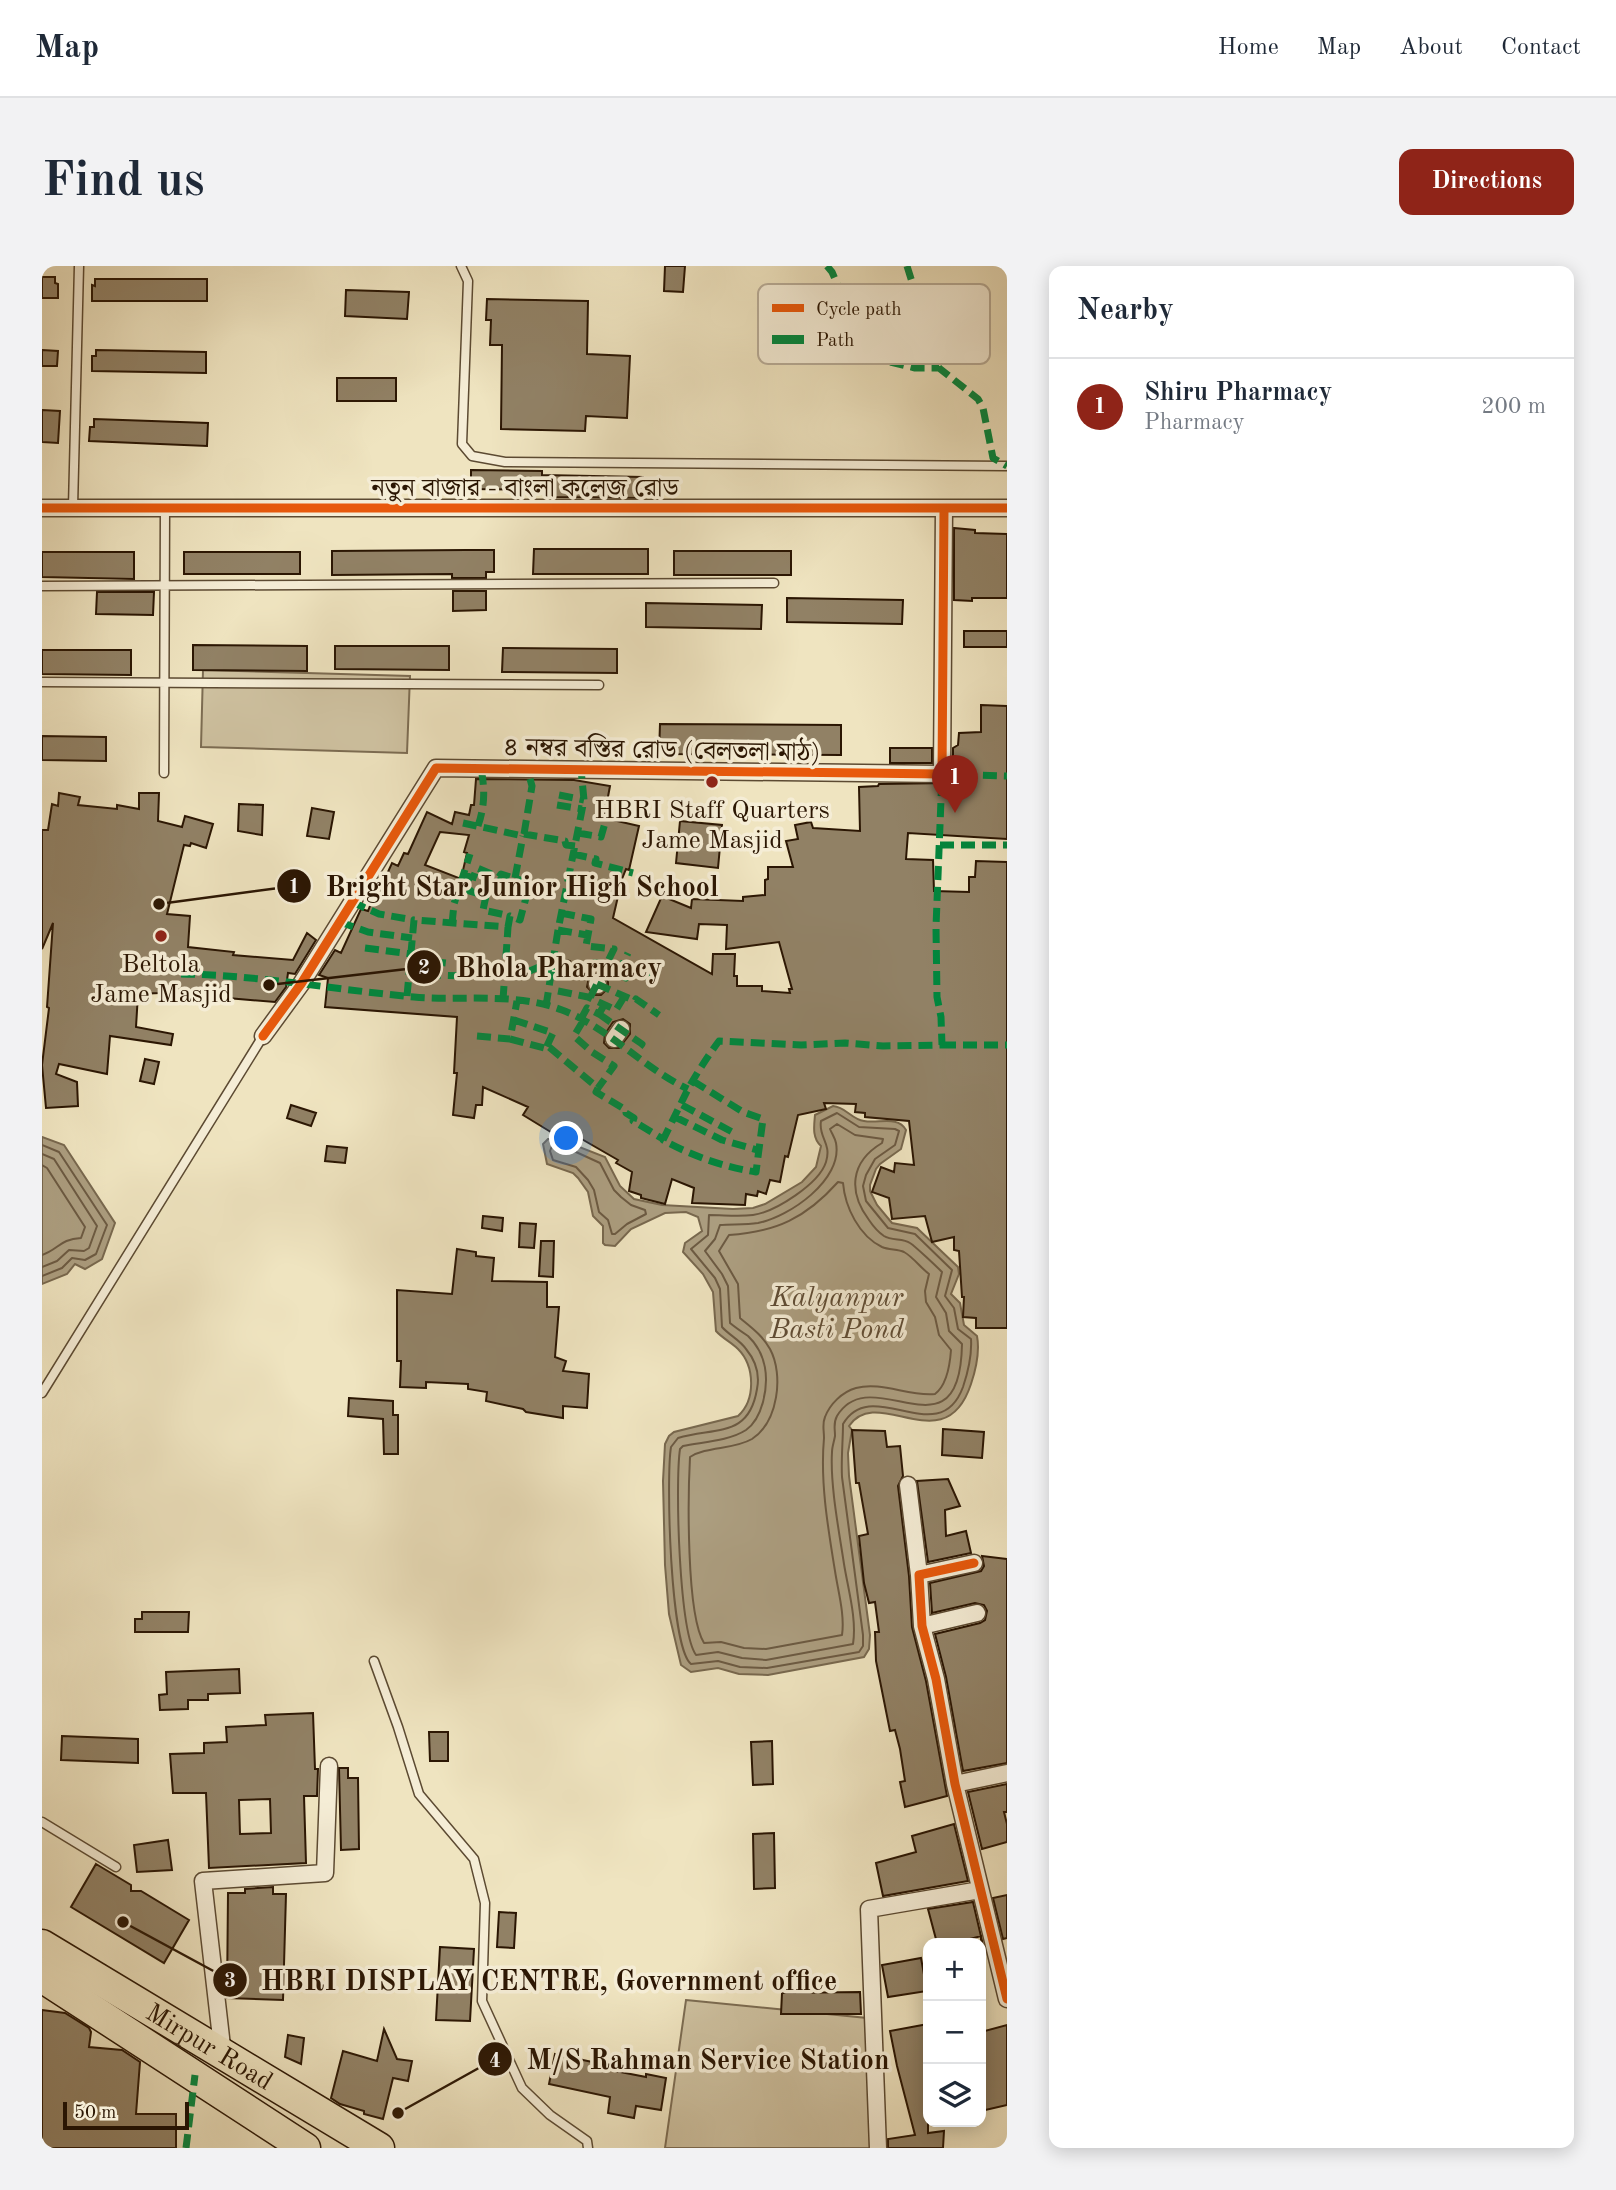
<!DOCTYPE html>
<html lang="en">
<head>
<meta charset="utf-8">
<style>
	:root { --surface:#fff; --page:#f2f2f3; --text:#1f2937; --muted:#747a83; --line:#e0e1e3; --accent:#8f2418 }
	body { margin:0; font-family:"Old Standard TT","Noto Serif Bengali",serif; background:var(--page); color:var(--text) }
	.controls { position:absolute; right:21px; bottom:21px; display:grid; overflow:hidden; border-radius:14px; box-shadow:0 4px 18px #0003 }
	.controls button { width:63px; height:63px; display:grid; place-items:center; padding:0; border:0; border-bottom:2px solid var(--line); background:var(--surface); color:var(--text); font:35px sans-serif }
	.scale { position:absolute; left:21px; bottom:18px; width:126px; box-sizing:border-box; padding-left:7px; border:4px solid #2b1603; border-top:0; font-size:19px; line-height:24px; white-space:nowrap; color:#2b1603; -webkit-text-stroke:5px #f5edd6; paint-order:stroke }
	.you { position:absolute; left:525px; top:873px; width:24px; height:24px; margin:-18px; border:5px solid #fff; border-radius:50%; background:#1a73e8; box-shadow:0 0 0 10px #1a73e833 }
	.badge { display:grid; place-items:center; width:46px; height:46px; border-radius:50%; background:var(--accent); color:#fff; font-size:23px; font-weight:700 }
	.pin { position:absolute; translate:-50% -58px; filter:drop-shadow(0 2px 4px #0008) }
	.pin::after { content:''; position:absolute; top:37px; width:24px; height:21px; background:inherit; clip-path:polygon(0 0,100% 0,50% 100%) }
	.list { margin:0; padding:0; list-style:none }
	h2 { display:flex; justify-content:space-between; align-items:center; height:91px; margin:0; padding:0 28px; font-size:30px }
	h2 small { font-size:23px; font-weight:400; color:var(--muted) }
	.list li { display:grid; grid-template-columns:46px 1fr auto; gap:21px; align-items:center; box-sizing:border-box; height:98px; padding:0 28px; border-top:2px solid var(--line) }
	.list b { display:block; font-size:26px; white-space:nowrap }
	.list p { margin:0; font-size:23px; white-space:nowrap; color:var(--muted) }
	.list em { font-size:23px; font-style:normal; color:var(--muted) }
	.icon { flex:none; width:38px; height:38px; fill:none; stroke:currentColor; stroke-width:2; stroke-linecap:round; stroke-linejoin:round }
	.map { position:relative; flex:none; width:965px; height:1882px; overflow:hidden; border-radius:14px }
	header { display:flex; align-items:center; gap:42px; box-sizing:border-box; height:98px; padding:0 35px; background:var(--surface); border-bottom:2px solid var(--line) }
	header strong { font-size:33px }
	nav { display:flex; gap:38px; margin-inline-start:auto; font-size:24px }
	.intro { display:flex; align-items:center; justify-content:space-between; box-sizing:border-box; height:168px; padding:0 42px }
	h1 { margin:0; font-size:49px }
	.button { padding:18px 32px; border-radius:14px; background:var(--accent); color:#fff; font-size:24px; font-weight:700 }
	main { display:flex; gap:42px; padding:0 42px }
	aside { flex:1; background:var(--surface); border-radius:14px; box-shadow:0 4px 18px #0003 }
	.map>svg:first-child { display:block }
	.green { fill:#cec1a0; stroke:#7c6c52; stroke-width:2 }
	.water { fill:#ac9e80; stroke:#78684e; stroke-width:2 }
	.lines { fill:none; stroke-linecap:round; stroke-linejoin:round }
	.shore { stroke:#6c5a42; stroke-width:2 }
	.building { fill:#918165; stroke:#2b1603; stroke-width:2; fill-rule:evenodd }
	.lane-casing { stroke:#5c4a32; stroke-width:11 }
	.street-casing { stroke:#5c4a32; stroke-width:19 }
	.highway-casing { stroke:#2b1603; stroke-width:33 }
	.lane { stroke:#f5edd6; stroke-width:8 }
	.street { stroke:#f5edd6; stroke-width:16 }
	.highway { stroke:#efe4c0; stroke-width:30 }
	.quiet { stroke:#00873e; stroke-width:7; stroke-dasharray:14 7; stroke-linecap:butt }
	.cycleway-casing { stroke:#f5edd6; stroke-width:13 }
	.cycleway { stroke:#e8590c; stroke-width:9 }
	.poi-dot { fill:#8f2418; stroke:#f5edd6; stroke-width:2.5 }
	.labels { text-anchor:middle; stroke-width:7; stroke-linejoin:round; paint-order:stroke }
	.street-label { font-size:26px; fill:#2b1603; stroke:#f5edd6 }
	.poi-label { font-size:26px; fill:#2b1603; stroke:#f5edd6 }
	.water-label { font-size:28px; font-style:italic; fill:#5f4c35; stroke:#f5edd6 }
	.key { fill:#f5edd6; stroke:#b8ac97; stroke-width:2 }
	.key-label { font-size:19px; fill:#2b1603 }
	.leader { fill:none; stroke:#2b1603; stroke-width:2.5 }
	.callout-dot { fill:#2b1603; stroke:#f5edd6; stroke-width:2.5 }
	.mark-label { font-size:21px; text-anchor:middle; font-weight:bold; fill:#fff }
	.callout-label { font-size:28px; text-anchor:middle; font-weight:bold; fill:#2b1603; stroke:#f5edd6; stroke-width:7; stroke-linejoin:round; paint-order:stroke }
</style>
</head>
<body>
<header>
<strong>Map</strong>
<nav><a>Home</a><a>Map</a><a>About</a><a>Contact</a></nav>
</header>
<div class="intro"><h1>Find us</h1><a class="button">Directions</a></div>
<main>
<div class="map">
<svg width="965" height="1882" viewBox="0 0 965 1882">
	<rect width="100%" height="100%" fill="#efe4c0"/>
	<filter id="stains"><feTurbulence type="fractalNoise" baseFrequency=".00286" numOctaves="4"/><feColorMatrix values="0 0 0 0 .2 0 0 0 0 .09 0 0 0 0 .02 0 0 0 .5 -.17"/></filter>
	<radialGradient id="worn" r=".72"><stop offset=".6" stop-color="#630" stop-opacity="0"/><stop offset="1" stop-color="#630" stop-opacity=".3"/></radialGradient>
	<!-- green -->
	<path class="green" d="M161,404L368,410L365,487L159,481Z
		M644,1734L825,1752L829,1882H623Z"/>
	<!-- water -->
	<path class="water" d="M791,840C804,841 809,853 822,855C836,858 856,849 864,864L859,883L838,898L834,903L828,919V925L835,939L850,957L875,962L916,1001L917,1008L909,1028L918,1037L922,1059L935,1070C938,1086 934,1103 929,1118C903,1197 836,1117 807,1160L810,1164L806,1187L807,1210L828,1369L827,1383L822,1391L726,1409L697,1408L676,1402L649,1406L639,1399L627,1348L623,1299L621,1215L623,1178L627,1170L632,1166L696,1150C714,1134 713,1100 696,1083C689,1076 680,1072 674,1065L671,1026L661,1008L641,986L643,977L660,965L656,951L644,946L623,947L589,963L573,980L563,979L561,977V960L551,950L546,926L536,912L531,907L505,898L501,878L506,873H517L563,891L578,920L592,933L620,939L691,943L711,942L723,938L760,916L774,901L779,880C770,872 772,860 773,849Z
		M0,871L22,879L73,957L60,993L43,1003L33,998L25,1008L0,1018Z"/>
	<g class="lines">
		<!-- shore -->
		<path class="shore" d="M795,847L817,861L853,863L857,865L853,879L833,893L824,909L821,920L824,935L846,962L873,968L910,1004L903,1030L912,1042L916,1063L929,1073C930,1089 926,1106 921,1121C897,1186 830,1108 801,1158C801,1175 799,1193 800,1211L821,1369V1380L817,1386L725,1402L698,1401L676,1395L649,1398C628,1381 624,1211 629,1181L636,1172C674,1161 707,1172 715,1123C718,1108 714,1095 704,1083C698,1074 687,1069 680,1061L678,1023L673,1012L649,983L666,969L667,949C682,949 696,951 711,949C733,946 777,918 784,896C790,877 776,871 779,855Z
			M795,858L813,869L841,873L840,877C808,896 806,926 827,954C831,960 836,966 842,970C850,975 861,972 868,977C874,981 894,1000 900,1006L894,1031L904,1047L907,1065L920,1078C918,1199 830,1092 795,1150C791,1157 793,1162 793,1170C792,1176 790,1181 790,1186C788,1219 797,1265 802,1298C806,1323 815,1353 811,1378L724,1394L700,1392L676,1386L654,1389C637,1365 633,1217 638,1183L641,1180C660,1176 687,1175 704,1164C714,1157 718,1147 721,1136C727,1113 725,1088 706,1070C700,1066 694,1062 688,1057L686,1020L680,1008L663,985L673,973L678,959C690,958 703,959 716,957C747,951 801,914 794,877C793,872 790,868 788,863Z
			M0,879L17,886L65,959L54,988L43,994L30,992L20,1002L0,1010
			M510,880L534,886L558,897L572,924L579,931L589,939L603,944L604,948L585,958L573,968H570L566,954L557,946L552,924L546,914L534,901L511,894L508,885Z
			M0,888L12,893L55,960L47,982L42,985L27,984L15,995L0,1001
			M0,899L5,902L43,961L39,972C18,973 17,983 0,989
			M796,916L801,917C803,941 817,970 840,981C847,984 856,983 862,986C871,991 879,1002 887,1008L883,1025L884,1036L893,1051L897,1069L909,1084C908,1098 905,1119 893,1128C867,1131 840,1115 814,1122C800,1126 788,1138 783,1151C780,1158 782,1164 782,1172C778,1216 786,1262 793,1305C796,1325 803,1349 800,1369L724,1383L702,1382L679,1376L662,1377C644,1348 646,1228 648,1191C665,1180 691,1184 710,1173C736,1156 742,1109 728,1083C720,1069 710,1062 698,1052L696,1018L677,985L687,969C734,966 764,952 796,916Z"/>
	</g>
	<!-- building -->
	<path class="building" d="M623,0H643L641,26L622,25Z
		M0,11H13V17L16,18V32H0Z
		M53,13H165V35H50V19L53,20Z
		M304,24L367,26L365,53L303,50Z
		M445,33L546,35L545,88L588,90L585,152L544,150L543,165L459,163L460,79H448L449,54H444Z
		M0,84L16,85L15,100H0Z
		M54,84L164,86V107L50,105V90H54Z
		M295,112H354V135H295Z
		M0,144L18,145L16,177L0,176Z
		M52,153L166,157L165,180L47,175L48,161H52Z
		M429,204L500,205V209L601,211L602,232L506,231V224L429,223Z
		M912,262L933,264V267L965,268V332H930V335L912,334Z
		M492,283H606V308H491Z
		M424,284H452V306H444V312H410V308L290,309V285Z
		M632,285H749V309H632Z
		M0,286H92V313L0,311Z
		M142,286H258V308H142Z
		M411,325H444V344L411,345Z
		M55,326H112L111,349L54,348Z
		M745,332L861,334L860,358L745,356Z
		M604,337L720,339L719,363L604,361Z
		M922,365H965V381H922Z
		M151,379L265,380V405L151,404Z
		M293,380H407V404L293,403Z
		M461,382L575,383V407L460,406Z
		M0,384H89V409L0,408Z
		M939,439L965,440V573L866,567L864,593L891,594L892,625L927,626V611H933L934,595L965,596V1062H934V1052L921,1051L922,1031H920L917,985L912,984V971L890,976L883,950L850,953L847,932L830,926L839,901L852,906L853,897L872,899L867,855L823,851V847L813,846L814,838L782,837L784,843L756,849L746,891L743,890L738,916L728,914L724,928L716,925L715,930L704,928L703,939L650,937L652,922L630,913L623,938L599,932V929L587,925L590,906L574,897L576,894L517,860L512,868L481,849L486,841L441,821L440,839H434L432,852L411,849L415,807H412L415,751L283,741L286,712L277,709L293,684L299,687L319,643L326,645L333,627L336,628L350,597L356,600L362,587L366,588L385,546L410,558L413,546L427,549L429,539H432L434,513L532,514L568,520L562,552L597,560L587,604L584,603L580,613L571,652L670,708L671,688H693L692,710H695V720H720V725L748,727L747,723H750L737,676L684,683L685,659L657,658L655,673L604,666L620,630L649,642L650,633L701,635V631L723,629V614L726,613V601H751L744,575L756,573L753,559L769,556L771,562L818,565L817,521L836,520L837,518L906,517L911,508V482L916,479L917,467L939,466ZM398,566L427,569L422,586L425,587L419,613L383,599ZM507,690L528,695L531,703L528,709L519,712L503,708L500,697ZM553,708L562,710L566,716V722L559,729H553L545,721L547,711ZM581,753L588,758V768L577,782H567L562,777L563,768L571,756Z
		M618,458L799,459V489L617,488Z
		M0,470L64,471V495L0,494Z
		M848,482H890V497H848Z
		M17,527L38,531L36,539L75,543V539L97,543V527H117L116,555L140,561L143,550L171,558L164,582L149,577L148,580L142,579L125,648L148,650L146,681L192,686L191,689L251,694L265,667L274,674L253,708L246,707L244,721L233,736L174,731L175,727L117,725V727L96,728L94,761L131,768L129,779L68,770L65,808L17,798L14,808L35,816L36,840L4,842L0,799L7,742L5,741L11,657L0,683V564H6L10,538L16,540Z
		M197,538L221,539L220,569L196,565Z
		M270,542L292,546L287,573L265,570Z
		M638,555L680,559L676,602L634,597Z
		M103,793L117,796L112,818L98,815Z
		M249,839L274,847L269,860L245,852Z
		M285,880L305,882L303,897L283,895Z
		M441,950L461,952L460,965L440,962Z
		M478,957L494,958L492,982L477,981Z
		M499,975H512L511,1011L497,1010Z
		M415,983L434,986V990L452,992L450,1015L505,1016V1041H517L513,1091L524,1095L521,1105L547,1108L545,1142L521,1140V1152L484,1146L481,1143L444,1135L445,1126L426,1123V1118L384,1116V1122L358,1121L359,1095H355V1024L410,1028Z
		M307,1132L351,1135V1149H356V1188H342L341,1153L306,1150Z
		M901,1163L942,1166L940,1192L900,1189Z
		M810,1164L843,1165L845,1181L858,1180L861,1210L856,1220L867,1310L870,1361L884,1415L905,1530L863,1541L858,1516L863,1515L858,1483L853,1464L848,1465L834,1395L833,1366H837L833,1336L827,1337L822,1317L817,1270L826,1268L817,1217H814Z
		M906,1213L918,1240L903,1244L904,1270L924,1265L929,1287L886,1296L875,1215Z
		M940,1290L965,1293V1497L921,1505L904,1411L893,1368L938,1357L943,1354L945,1345L942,1339L933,1337L890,1347L888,1317L939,1305L942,1300Z
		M100,1346H147L146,1366H93V1353H100Z
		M197,1403L198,1427L166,1428V1434H146V1443L118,1444L117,1429L125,1428L124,1406Z
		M271,1447L273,1503H276L275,1530H262L264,1597L167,1602L164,1527H131L128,1488L162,1487V1477L185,1476L184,1461L224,1459L223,1449ZM228,1533L229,1567L198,1568L197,1534Z
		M387,1466H406V1495H388Z
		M20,1470L96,1473V1497L19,1494Z
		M730,1475L731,1518L711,1519L709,1476Z
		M297,1502H306V1512H316L317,1583L299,1584Z
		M965,1518V1546H962L965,1558V1576L940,1583L926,1526Z
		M912,1558L926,1615L841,1630L834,1597L874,1586L870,1570Z
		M732,1567L733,1622L712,1623L711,1568Z
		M126,1574L130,1604L95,1606L92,1579Z
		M54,1598L89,1619V1625H99L147,1654L122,1697L29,1641Z
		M231,1621V1628H244L241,1734L185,1732L186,1627H203V1623Z
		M965,1629V1672L961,1673L951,1632Z
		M931,1636L941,1679H939V1670L913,1677H895L886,1643Z
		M457,1646L474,1647L472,1682L455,1681Z
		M398,1681L432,1683L428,1755L394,1754Z
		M879,1692L885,1725L846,1731L840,1699Z
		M818,1726L819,1748H739L740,1727Z
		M0,1744L23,1747L47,1762L49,1766L47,1781L80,1784L98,1796L94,1848H134V1882H0Z
		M886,1758V1867L902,1865L901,1882H846V1873L873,1869L855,1800L848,1765Z
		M965,1759V1839L939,1845V1766Z
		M342,1763L355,1793L370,1795L366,1815L351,1812L341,1853L322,1848V1845L298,1838L289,1832L301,1785L335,1795Z
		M246,1769L262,1772L259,1798L243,1791Z
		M513,1788L569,1800L568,1804L604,1811V1808L624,1812L619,1844L594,1840L592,1852L566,1847L568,1831L507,1818Z"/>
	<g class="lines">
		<!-- lane casing -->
		<g class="lane-casing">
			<path id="lane" d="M419,0L426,15L420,178L430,190L463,196L964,200
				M31,241L37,0
				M0,320L732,317
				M0,416L557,419
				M122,507L123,241
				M0,1127L221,770
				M332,1395L356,1461L377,1528L432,1593L443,1637L440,1735L480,1822L508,1849L545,1875L546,1882
				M0,1556L74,1601"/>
		</g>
		<!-- street casing -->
		<g class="street-casing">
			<path id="street" d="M0,242H965
				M510,700L521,702
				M555,718L556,719
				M221,770L259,718L394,502L900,508L902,243
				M572,773L579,763
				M866,1219L877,1309
				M932,1297L877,1309L880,1360L894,1413L913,1518L965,1733
				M880,1360L935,1347
				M913,1518L965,1507
				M181,1789L161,1615L283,1607L287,1500
				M836,1882L827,1643L938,1624"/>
		</g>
		<!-- highway casing -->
		<g class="highway-casing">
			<g id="highway">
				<path id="s1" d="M0,1679L337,1882"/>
				<path d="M0,1711L263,1882"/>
			</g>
		</g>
		<!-- lane -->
		<use href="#lane" class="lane"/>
		<!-- street -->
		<use href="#street" class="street"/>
		<!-- highway -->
		<use href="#highway" class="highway"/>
		<!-- quiet -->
		<path class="quiet" d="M785,0L790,6L821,78L841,80L844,95L873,102H897
			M865,0L897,102L936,133L941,142L951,192L965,200
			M517,529L542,534
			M515,539L540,543
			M421,557L481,570L482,568L523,575L524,579L533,580
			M436,560C443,539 443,524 439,502
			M536,567L559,571L565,550
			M482,568L490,520L485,502
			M898,579H965
			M531,588L554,593L553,597L591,607
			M420,608L431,612L427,625L444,630L441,644L468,650
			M473,612L481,570
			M310,636L337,648L372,654
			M519,647L549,653L544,680L572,683L548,732
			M298,656L326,666L370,672
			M410,658L412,638L428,588
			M516,664L545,669
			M323,682L369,688
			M369,693L404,697
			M510,700L542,703L543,700L550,701L552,697L567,698
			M564,702L584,712L590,702L608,712
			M464,706L483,707L497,701L510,702
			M139,708C217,709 294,724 372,731C420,735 474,726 520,744C567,762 601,802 646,823
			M576,708L586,687
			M367,710L391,712V709L425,710
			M555,718L593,735L594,733L617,749
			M516,725L546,731L574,744L582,731
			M365,730L372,654L466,661L468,650L478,654L488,617L459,608L457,611L435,602L431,612
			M461,734L466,661
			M504,740L516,664L542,534L539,503
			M557,748L600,778L592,788
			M539,753L545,742L557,748L561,741
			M472,754L511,767L504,782
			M541,755L532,770L550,786L572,800L556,822
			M435,770L468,773L475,735
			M468,773L506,783L507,781L556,822L554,826L584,844V847L592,852L591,855L621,873
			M900,779H965
			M651,815L701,846L721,853L714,906C682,901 650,890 621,874L646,823C655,807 665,791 677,775L759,779L803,777L841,780L900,779L899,751L895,731L894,661L900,508L965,510
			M640,839L694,868
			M633,851L680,874L719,885
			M144,1882L153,1809"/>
		<!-- cycleway casing -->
		<g class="cycleway-casing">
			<path id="cycleway" d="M0,242H965
				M221,770L259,718L394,502L900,508L902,243
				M932,1297L877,1309L880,1360L894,1413L913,1518L965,1733"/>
		</g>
		<!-- cycleway -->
		<use href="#cycleway" class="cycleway"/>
	</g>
	<!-- markers -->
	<g class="poi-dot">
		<circle cx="670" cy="516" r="7"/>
		<circle cx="119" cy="670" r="7"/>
	</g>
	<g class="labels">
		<!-- street labels -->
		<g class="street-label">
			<text x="483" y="230">নতুন বাজার - বাংলা কলেজ রোড</text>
			<text transform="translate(620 483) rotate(1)" y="9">৪ নম্বর বস্তির রোড (বেলতলা মাঠ)</text>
			<text dy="9" stroke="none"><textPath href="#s1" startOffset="196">Mirpur Road</textPath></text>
		</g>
		<!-- poi labels -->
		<g class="poi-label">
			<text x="670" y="552">HBRI Staff Quarters<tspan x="670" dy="30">Jame Masjid</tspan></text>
			<text x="119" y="706">Beltola<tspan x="119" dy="30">Jame Masjid</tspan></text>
		</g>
		<!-- water labels -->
		<g class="water-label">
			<text x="795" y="1040">Kalyanpur<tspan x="795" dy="32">Basti Pond</tspan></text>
		</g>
	</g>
	<!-- legend -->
	<rect x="716" y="18" width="232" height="80" rx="10" class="key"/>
	<rect x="730" y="38" width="32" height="8" fill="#e8590c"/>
	<rect x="730" y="69" width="32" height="9" fill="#00873e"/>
	<g class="key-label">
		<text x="774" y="49">Cycle path</text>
		<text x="774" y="80">Path</text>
	</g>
	<!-- callouts -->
	<path class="leader" d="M117 638L252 620M227 719L382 701M81 1656L188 1714M356 1847L453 1793"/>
	<g class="callout-dot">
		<circle cx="117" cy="638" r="7"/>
		<circle cx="227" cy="719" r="7"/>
		<circle cx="81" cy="1656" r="7"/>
		<circle cx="356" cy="1847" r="7"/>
		<circle cx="252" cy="620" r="18"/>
		<circle cx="382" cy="701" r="18"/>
		<circle cx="188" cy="1714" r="18"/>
		<circle cx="453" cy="1793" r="18"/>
	</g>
	<g class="mark-label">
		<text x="252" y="627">1</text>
		<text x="382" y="708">2</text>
		<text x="188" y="1721">3</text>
		<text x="453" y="1801">4</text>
	</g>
	<g class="callout-label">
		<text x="480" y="630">Bright Star Junior High School</text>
		<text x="517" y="711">Bhola Pharmacy</text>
		<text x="507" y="1724">HBRI DISPLAY CENTRE, Government office</text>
		<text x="666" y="1803">M/S Rahman Service Station</text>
	</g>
	<rect width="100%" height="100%" filter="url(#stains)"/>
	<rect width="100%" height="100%" fill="url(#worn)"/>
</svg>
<div class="controls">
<button>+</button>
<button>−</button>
<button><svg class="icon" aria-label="layers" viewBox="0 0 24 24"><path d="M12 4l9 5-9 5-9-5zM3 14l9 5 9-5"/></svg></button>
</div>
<div class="scale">50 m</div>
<div class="you"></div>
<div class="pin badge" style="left:913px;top:547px">1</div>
</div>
<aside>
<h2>Nearby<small></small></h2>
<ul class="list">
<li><span class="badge">1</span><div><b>Shiru Pharmacy</b><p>Pharmacy</p></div><em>200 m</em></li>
</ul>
</aside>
</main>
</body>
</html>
